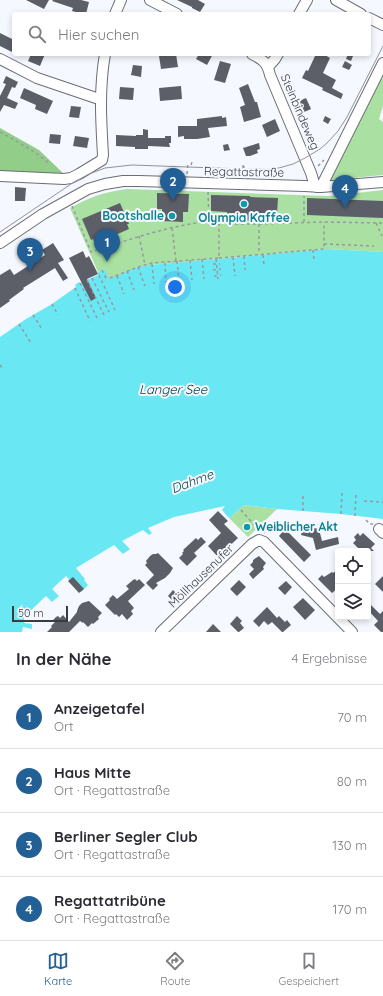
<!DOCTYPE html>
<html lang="de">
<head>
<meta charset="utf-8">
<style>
	:root { --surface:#fff; --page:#f7f7f7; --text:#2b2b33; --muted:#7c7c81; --line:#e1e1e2; --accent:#215f95 }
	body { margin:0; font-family:Quicksand,sans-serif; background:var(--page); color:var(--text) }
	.controls { position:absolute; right:12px; bottom:12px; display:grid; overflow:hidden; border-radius:4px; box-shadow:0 2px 6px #0003 }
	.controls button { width:36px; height:36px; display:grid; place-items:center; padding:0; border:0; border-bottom:1px solid var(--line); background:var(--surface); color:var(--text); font:20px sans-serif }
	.scale { position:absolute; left:12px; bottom:10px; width:56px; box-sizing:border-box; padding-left:4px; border:2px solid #3b3c40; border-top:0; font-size:11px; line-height:14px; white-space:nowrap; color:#3b3c40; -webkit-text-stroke:3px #f6f8ff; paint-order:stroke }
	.you { position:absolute; left:175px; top:287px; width:14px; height:14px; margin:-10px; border:3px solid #fff; border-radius:50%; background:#1a73e8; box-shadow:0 0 0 6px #1a73e833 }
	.badge { display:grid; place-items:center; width:26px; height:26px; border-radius:50%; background:var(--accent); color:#fff; font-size:13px; font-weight:700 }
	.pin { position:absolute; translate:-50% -33px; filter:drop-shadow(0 1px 2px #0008) }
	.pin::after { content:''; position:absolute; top:21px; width:14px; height:12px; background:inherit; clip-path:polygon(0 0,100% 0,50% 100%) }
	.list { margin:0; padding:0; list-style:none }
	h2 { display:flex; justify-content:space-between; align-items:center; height:52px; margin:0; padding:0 16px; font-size:17px }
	h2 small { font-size:13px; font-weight:400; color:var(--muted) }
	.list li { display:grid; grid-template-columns:26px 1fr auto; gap:12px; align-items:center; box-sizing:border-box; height:64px; padding:0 16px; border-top:1px solid var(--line) }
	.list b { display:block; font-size:15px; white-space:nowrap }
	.list p { margin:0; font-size:13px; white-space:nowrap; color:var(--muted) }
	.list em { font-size:13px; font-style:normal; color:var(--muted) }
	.icon { flex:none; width:22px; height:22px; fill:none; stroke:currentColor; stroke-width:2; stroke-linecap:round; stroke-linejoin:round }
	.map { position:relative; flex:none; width:383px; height:632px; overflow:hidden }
	.search { position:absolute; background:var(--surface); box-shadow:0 2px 6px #0003; left:12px; right:12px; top:12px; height:44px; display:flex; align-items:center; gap:10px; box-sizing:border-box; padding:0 14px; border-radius:4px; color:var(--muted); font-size:15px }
	.sheet { height:308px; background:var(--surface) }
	nav { display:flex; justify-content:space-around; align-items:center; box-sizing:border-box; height:56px; border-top:1px solid var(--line); background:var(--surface); font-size:11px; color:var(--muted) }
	nav a { display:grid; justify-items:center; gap:2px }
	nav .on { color:var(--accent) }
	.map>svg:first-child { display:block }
	.green { fill:#aae0a2 }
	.forest { fill:#92cd89 }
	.water { fill:#69e7f2 }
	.building { fill:#5c5f68 }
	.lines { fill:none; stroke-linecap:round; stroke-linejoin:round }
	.minor-casing { stroke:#6c6e77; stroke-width:12 }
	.path { stroke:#98999f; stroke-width:1.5; stroke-dasharray:3 3; stroke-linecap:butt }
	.minor { stroke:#fff; stroke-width:10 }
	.tram { stroke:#919398; stroke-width:1 }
	.culture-dot { fill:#0f9aa8; stroke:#f6f8ff; stroke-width:1.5 }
	.labels { text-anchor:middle; stroke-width:4; stroke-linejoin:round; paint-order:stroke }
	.street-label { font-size:12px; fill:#3b3c40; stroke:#f6f8ff }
	.culture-label { font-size:12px; font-weight:bold; fill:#0d838f; stroke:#f6f8ff; text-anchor:end }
	.water-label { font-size:13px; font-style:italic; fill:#084549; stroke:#f6f8ff }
</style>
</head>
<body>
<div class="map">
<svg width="383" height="632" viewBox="0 0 383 632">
	<rect width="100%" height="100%" fill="#f6f8ff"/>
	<!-- green -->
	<path class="green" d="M383,73V78L382,77L383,80V106L379,119L383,122V175L331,180L330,178Z
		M127,189L328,196L348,194L383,190V252L327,249L150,265L138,267L109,280L105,269L98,272L70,208C90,197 104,192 127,189Z
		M244,505L277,509L248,537L229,518Z"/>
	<!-- forest -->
	<path class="forest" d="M0,128L39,150L64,174H0Z"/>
	<!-- water -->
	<path class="water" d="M327,249L383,252V519L341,514L277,509L244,505L229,518L222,510L225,506L174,517L148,528L152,533L149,535L143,530L122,541L130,549L123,554L114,545L76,568L85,579L84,580L88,585L81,592L66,576L52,589L59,596L52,602L46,596L24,617V623L32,624V629L23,627L22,632H0V337L26,319L52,304L76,287L75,285L79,282L80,283L98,275V272L105,269L109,279L138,267L150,265Z"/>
	<!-- building -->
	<path class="building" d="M26,0H49L44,9Z
		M53,0H81L89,2L86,14H83L72,11L73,8L52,1Z
		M177,0H198L205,4L200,12L192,8V7Z
		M0,33L14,40V53L0,46Z
		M31,54H45L40,66L28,61Z
		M176,54L178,67L161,69L159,56Z
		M199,54H213L207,65L196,59Z
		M316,54H323L330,58L323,73L336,80L332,88L343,94L341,99L322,90L323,88L302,78L306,70L308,71Z
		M348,54L353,56L351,61L346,59Z
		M220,61L231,64L225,83L214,80Z
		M345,61L352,65L349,70L342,67Z
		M133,65L142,66L141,77L131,75Z
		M6,76L18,82L15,88L12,87L7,98L18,103L15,109L4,105L0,112V96L6,84L3,83Z
		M248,84L255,102H257L261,117L244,122L240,107L245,105L239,88Z
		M181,86L182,99L160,101L159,88Z
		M120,87L134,88L133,100L119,99Z
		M24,88L53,101L47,114L35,109L36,105L20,98Z
		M306,98L311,109L302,113L297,102Z
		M71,106L81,107L79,118L69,117Z
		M222,116V118L226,117L227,126L208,128L210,137L197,139H184V136L178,137V126H197V119Z
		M325,116L331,119L328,124L323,121Z
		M275,119L280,131L267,137L262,125Z
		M143,129L148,130V138H165V136H171V143H169L170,147L148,146V149H135V147L116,146V135L136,136V135H143Z
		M50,134L61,135L60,144L49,143Z
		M75,136L89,138L87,148L73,146Z
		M259,143L260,149L257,150L258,153L250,156H246L243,148Z
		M228,144L230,150L224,151L223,145Z
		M15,187L26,188L25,201H15Z
		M157,193L189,194L188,212H183V222L162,221V209H157Z
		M211,195L250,196V197L278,198L277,214L260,213V219H256V221L232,220V218L227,217V212L211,211Z
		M307,198L383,201V218L307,215Z
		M120,203L129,224H127L129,229L95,244L93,239L91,240L82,219Z
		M53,243L64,260L58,263L68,278L63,281L55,268L23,288L24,289L9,300L10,301L0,308V275L10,269L14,275L45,255L42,250Z
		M83,251L86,258L89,256L98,274L87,279L96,298L91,301L69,258Z
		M218,511L228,521L224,524L238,538L218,557L208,546L221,533L209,520Z
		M303,526L319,529L322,541L338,537L339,544L316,550L313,538L301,535Z
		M285,529L311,555L304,562L279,536Z
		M358,533L360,536L363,533L375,544L371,548L374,551H361L353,543L356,540L354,537Z
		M201,537L206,542L194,553L197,556L187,566L179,558L183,554L182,553L184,551L183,550L196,538L198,540Z
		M158,553L173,568L170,573L165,578L156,583L158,585L153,590L146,583L154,575L145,565L147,563L146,561L150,556L153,554H156Z
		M259,556L266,563L263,567L264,569L253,579L249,574L254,569L250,565L253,562V560Z
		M338,569V588L332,593L318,579L322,575L324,577L332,572L333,573Z
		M383,576V592L375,584Z
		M73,577L84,589L79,593L68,581Z
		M135,579L137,581L139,579L145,585L128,601L134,608L131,611L133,614L127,620L122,614L119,617L116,614L115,615L105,605L110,600L109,599L113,595L117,599L129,589L126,586L133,580Z
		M239,580L246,587L237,596L230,589Z
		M286,581L292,587L285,595L278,588Z
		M173,590L182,599L176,604L168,596Z
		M303,598L315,610L305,620L293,607Z
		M89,601L102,613L98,617L99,619L93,624L92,623L88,627L83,622V623L80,621L69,632H47L52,627L51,626L55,622L53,620L56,617L58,616L60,618L63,615L69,622L77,612V611L79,606L82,603Z
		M368,602L380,614L383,611V632H381L374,625L378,621L368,610Z
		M267,607L277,618L279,616L285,622L287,620L291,625L283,632H282L272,622L268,625L264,621L259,627L253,621Z
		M237,616L242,621L240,623L244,628L239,632H238L230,624Z
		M213,624L221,632H206Z"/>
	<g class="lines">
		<!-- minor casing -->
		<g class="minor-casing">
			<path id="minor" d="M150,0L177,14
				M336,0L361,14
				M115,14L121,0
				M299,14L307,0
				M369,18L383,25
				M252,54C263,60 267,62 270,75L311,173L314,183L316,187
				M0,59L37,78L96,98H101
				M268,67L275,59L278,54
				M0,176L64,179L71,178L79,174L102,160L103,155C101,121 99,88 105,54
				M321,187L383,63
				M0,243L43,214L88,189L105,184L123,181H139L305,186L321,187L383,182
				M379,529L383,533
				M161,632L252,544L259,540L264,542L352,632"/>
		</g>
		<!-- path -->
		<path class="path" d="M0,132C18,142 35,151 50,164
			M191,165L192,162
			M318,166L324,160
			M243,168V164
			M187,174L188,162
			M244,175V164
			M208,192L209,222
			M72,206L91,252C128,240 165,227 203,222C214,221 224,223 234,224C242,224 250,224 259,224V254
			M304,222V196
			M376,223L382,236
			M259,224L324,222L383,223
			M172,228L176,261
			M139,236L145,265
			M324,244L374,246
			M313,250L314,260
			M263,255L264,265
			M244,256L245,270
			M233,257L235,276
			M219,258L324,249V222
			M202,259L204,279
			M216,259L218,279
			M190,260L192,280
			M177,261L179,281
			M165,263L166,283
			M152,264L154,284
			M213,264H220
			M138,267L145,286
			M102,270L107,280
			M213,270L221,269
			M127,271L134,290
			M99,275L115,310
			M117,276L124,294
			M214,276L221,275
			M92,278L109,312
			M110,278L138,267L152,263L219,258V222
			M87,280L104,315
			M80,283L97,318
			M75,288L90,321
			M52,304L58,315
			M33,315L42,329
			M19,324L31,343
			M0,365L3,369
			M364,501L383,502
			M241,510L257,528L259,529V527L265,533
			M303,511V495
			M341,514L342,493
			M355,516L356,493
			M366,520L370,524H373"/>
		<!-- minor -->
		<use href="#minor" class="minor"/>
		<!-- tram -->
		<path class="tram" d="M0,232L74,182L89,174L105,168L132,165L244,169H269L279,168L293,164L305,158L320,149L327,143L338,131L347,117L383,46"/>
	</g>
	<!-- markers -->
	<g class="culture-dot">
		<circle cx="244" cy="204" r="4"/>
		<circle cx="172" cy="216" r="4"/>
		<circle cx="247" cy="527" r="4"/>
	</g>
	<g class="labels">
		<!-- street labels -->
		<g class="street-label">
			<text transform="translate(300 112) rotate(67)" y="4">Steinbindeweg</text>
			<text transform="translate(244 172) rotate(1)" y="4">Regattastraße</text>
			<text transform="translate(201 576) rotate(-44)" y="4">Möllhausenufer</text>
		</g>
		<!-- culture labels -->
		<g class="culture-label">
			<text x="164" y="220">Bootshalle</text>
			<text x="244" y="222" text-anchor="middle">Olympia Kaffee</text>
			<text x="255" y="531" text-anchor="start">Weiblicher Akt</text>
		</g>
		<!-- water labels -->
		<g class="water-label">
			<text x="173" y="394">Langer See</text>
			<text transform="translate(192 481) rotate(-21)" y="5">Dahme</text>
		</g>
	</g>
</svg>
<div class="controls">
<button><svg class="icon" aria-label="locate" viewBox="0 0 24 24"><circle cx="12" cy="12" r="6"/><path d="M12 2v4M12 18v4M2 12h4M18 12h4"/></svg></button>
<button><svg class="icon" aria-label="layers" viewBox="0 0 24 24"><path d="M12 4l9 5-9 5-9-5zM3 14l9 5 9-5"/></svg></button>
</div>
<div class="scale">50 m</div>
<div class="you"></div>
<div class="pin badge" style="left:107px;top:262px">1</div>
<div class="pin badge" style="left:173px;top:201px">2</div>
<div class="pin badge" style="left:30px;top:271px">3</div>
<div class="pin badge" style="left:345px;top:208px">4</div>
<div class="search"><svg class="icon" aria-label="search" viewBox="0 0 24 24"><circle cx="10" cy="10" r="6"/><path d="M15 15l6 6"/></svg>Hier suchen</div>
</div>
<section class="sheet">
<h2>In der Nähe<small>4 Ergebnisse</small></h2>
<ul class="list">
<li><span class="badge">1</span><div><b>Anzeigetafel</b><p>Ort</p></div><em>70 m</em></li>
<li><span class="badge">2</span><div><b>Haus Mitte</b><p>Ort · Regattastraße</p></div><em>80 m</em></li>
<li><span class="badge">3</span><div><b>Berliner Segler Club</b><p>Ort · Regattastraße</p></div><em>130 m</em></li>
<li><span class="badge">4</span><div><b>Regattatribüne</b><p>Ort · Regattastraße</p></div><em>170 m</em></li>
</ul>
</section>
<nav>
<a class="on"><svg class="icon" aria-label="map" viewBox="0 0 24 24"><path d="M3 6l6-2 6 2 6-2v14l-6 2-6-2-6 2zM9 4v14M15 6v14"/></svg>Karte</a>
<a><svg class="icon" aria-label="directions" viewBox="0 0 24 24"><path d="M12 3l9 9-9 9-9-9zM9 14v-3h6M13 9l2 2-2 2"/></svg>Route</a>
<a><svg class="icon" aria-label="saved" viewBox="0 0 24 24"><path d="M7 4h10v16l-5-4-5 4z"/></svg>Gespeichert</a>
</nav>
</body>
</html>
